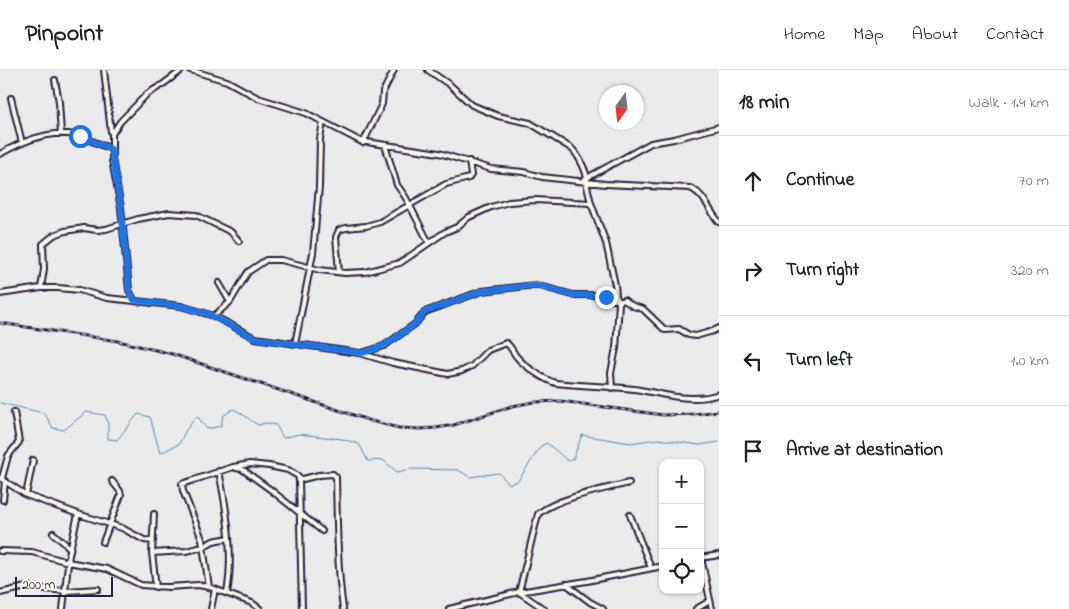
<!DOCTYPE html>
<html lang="en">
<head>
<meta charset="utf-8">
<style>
	:root { --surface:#fff; --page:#f2f2f2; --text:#202124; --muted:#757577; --line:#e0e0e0 }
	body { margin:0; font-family:"Indie Flower",sans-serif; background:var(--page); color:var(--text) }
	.controls { position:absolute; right:15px; bottom:15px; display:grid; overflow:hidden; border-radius:10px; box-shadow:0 1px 4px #0004 }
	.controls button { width:45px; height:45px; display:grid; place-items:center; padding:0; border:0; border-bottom:1px solid var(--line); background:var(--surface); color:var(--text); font:25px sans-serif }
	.compass { position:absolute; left:599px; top:15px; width:45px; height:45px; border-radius:50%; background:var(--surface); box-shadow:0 1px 4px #0004; rotate:195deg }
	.scale { position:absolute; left:15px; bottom:12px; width:98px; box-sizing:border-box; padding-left:5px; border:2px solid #22223b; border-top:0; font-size:14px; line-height:18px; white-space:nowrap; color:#22223b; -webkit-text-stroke:4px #fbf7ec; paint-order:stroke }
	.stop { position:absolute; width:15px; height:15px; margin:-11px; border:4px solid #1a73e8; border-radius:50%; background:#fff }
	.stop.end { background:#1a73e8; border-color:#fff; box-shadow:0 1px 5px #0008 }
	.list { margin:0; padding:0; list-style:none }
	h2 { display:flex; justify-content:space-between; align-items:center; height:65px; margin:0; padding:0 20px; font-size:21px }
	h2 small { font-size:16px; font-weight:400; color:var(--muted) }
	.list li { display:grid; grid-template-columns:32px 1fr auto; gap:15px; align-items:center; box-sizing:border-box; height:90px; padding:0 20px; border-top:1px solid var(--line) }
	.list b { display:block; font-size:19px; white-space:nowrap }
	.list em { font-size:16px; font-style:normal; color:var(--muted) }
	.icon { flex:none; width:28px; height:28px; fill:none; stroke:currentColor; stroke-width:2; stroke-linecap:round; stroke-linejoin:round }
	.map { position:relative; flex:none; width:719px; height:539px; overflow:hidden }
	header { display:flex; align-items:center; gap:30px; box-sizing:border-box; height:70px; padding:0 25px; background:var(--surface); border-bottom:1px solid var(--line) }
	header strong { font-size:24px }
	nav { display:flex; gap:28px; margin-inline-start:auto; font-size:18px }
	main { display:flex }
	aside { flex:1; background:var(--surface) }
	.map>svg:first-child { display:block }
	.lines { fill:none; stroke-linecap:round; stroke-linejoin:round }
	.stream { stroke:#5c889f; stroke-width:1 }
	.minor-casing { stroke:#22223b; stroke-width:8 }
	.minor { stroke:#fbf7ec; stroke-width:4 }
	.rail-casing { stroke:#22223b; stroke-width:3 }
	.rail { stroke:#fbf7ec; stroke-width:1; stroke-dasharray:4; stroke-linecap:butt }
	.route { stroke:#1a73e8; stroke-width:6 }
</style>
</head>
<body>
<header>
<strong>Pinpoint</strong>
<nav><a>Home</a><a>Map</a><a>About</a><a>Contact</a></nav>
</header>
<main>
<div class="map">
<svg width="719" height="539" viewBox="0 0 719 539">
	<rect width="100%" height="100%" fill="#ecebec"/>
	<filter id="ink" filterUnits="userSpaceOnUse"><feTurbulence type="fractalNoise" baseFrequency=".02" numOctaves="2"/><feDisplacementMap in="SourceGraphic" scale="10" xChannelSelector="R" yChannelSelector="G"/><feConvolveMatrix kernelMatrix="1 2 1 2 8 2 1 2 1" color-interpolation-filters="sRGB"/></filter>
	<g filter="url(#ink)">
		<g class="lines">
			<!-- stream -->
			<path class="stream" d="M0,333L44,343L53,358L64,360L86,342L105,345L108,353V369L117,370L138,344L150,347L160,383L179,374L186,360L197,346L207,359L221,356L223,346L233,339C243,343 249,350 258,355L266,353L276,355L283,368L299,364L342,369L359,374L368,391L383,390L397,402L411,399L458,400L470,407L499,403L509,414L518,411L541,376L547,373L568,391L573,389L582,365L630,373L658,369L699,375L719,372"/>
			<!-- minor casing -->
			<g class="minor-casing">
				<path id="minor" d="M104,0L111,62
					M190,0L227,11L258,28L306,43L360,71L439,83L491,99L524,102L542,107L605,114L690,118C704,123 709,141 719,152
					M428,0L450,15L472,35L498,46L530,53L571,78C578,84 586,100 587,109
					M55,10L59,32L61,64
					M11,28L22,73
					M363,73L382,34L383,22L394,0
					M385,75L397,115L406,128L429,173
					M0,84C21,72 50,60 74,65C87,68 99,74 111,79
					M585,109L651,73L674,69L719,57
					M586,112L591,133L606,173L615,215L616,226L619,233L616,278L611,303L612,318
					M339,202L336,167L339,160L346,158L366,156L380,152L446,114L469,108L471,105L469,91
					M219,213L230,232
					M41,218L44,199L43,174L54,165L65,161L84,158L97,160L106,159L138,149L169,143L196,145L231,162L239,171
					M0,224L41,218H58L79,220L107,228L181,236L214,246L255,268L359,283L393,293L448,304L462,301L472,296L488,280L506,273C511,276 512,281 516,286C523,295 544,310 556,313C582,316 608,316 634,319C662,323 690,334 719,324
					M134,230L129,220L121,138L112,90V64L120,52L147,24L162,15L182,0
					M619,232L624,230L633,236L643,239L665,260L679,259L689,265L696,266L713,261L719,258
					M214,246L230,232L248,202L266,190H281L320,200L345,203L365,202L400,193L445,162L457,157L469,147L491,137L509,132L535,130L591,133
					M295,274L313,183L319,117L320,69L323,52
					M362,283L384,276L415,254L425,242L482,221L536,215L573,225H600L610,230H618
					M236,398L242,399L271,420L322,461
					M219,401C227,441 234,484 227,523
					M0,408L26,425L78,444L69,485L63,539
					M2,408L8,386L19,372L14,342
					M299,410L319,405L333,404L336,407C337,451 337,495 343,539
					M26,425L33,390
					M3,430L5,411
					M78,444L122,458L144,470L153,471
					M154,444L152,483L156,517
					M630,445L651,498
					M53,463L70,478
					M103,472L121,425L120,421L112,411
					M0,481L32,482L68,492L107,499L141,515L169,517L198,515L209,517L252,533L260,539
					M152,483L186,481L203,477L213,471L229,468
					M700,488L719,485
					M701,488L712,539
					M566,514L590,532L603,539
					M209,517L202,469L183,421L182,414L233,397L250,394L269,396L288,400L298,406L299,410L302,539
					M0,523L26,517L66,521L98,519
					M211,539L215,519
					M449,539L519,522L587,511L663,496
					M544,539L519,522L538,444C556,428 605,419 629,413
					M696,539L710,531"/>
			</g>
			<!-- minor -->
			<use href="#minor" class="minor"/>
			<!-- rail casing -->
			<g class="rail-casing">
				<path id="rail" d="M0,253L118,271L172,284L371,351L399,358L420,359L436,358L454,355L512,336L534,332L560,331L663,345L694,344L719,341"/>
			</g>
			<!-- rail -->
			<use href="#rail" class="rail"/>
		</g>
	</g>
	<g class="lines" filter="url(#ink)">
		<!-- route -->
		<path class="route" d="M80,66L111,79L121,138L129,220L134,230L181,236L204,242L249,265L259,269L363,283L378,278L390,272L415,254L425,242L482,221L536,215L573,225H600L606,227"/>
	</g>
</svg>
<div class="controls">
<button>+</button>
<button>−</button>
<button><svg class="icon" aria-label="locate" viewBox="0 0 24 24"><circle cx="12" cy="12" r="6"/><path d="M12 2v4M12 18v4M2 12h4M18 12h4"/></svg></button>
</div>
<svg class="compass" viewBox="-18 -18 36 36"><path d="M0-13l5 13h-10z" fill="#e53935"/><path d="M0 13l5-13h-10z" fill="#757577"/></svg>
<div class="scale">200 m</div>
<div class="stop" style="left:80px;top:66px"></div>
<div class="stop end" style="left:606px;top:227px"></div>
</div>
<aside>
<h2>18 min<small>Walk · 1.4 km</small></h2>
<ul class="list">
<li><svg class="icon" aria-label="ahead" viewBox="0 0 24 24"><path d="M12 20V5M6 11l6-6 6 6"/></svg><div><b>Continue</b></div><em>70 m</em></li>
<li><svg class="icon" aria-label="right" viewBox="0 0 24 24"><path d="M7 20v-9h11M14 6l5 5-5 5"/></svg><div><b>Turn right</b></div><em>320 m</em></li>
<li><svg class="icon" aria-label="left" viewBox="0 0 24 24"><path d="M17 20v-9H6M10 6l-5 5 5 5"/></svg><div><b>Turn left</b></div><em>1.0 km</em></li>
<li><svg class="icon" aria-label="arrive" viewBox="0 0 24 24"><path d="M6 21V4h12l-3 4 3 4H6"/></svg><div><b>Arrive at destination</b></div></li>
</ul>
</aside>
</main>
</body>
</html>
